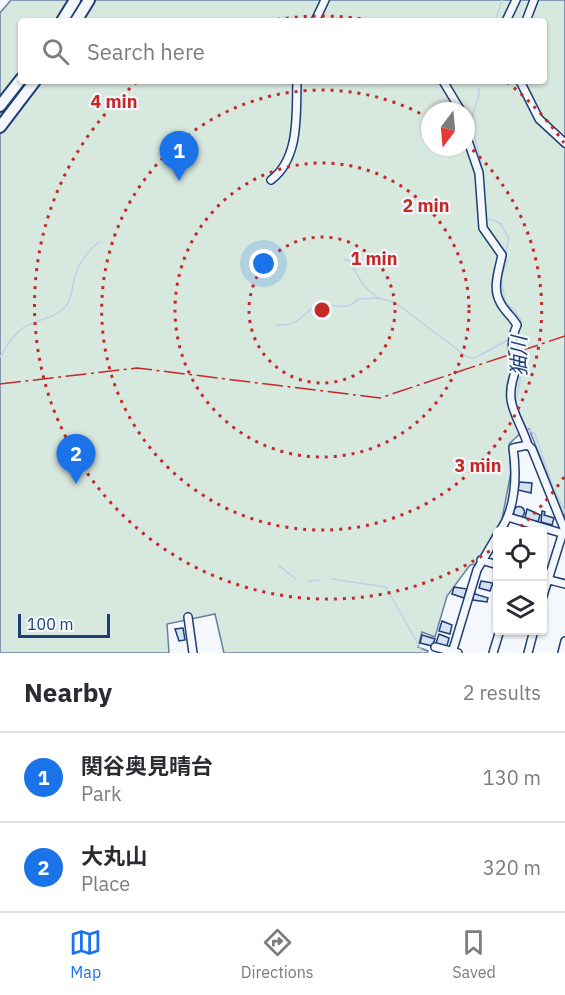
<!DOCTYPE html>
<html lang="en">
<head>
<meta charset="utf-8">
<style>
	:root { --surface:#fff; --page:#f7f7f7; --text:#2b2b33; --muted:#7c7c81; --line:#e1e1e2; --accent:#1a73e8 }
	body { margin:0; font-family:"IBM Plex Sans","Noto Sans JP",sans-serif; background:var(--page); color:var(--text) }
	.controls { position:absolute; right:18px; bottom:18px; display:grid; overflow:hidden; border-radius:6px; box-shadow:0 2px 4px #0004 }
	.controls button { width:54px; height:54px; display:grid; place-items:center; padding:0; border:0; border-bottom:2px solid var(--line); background:var(--surface); color:var(--text); font:30px sans-serif }
	.compass { position:absolute; left:421px; top:102px; width:54px; height:54px; border-radius:50%; background:var(--surface); box-shadow:0 2px 4px #0004; rotate:196deg }
	.scale { position:absolute; left:18px; bottom:15px; width:92px; box-sizing:border-box; padding-left:6px; border:3px solid #1d3f73; border-top:0; font-size:16px; line-height:21px; white-space:nowrap; color:#1d3f73; -webkit-text-stroke:4px #f4f7fb; paint-order:stroke }
	.you { position:absolute; left:264px; top:264px; width:21px; height:21px; margin:-15px; border:4px solid #fff; border-radius:50%; background:#1a73e8; box-shadow:0 0 0 9px #1a73e833 }
	.badge { display:grid; place-items:center; width:39px; height:39px; border-radius:50%; background:var(--accent); color:#fff; font-size:20px; font-weight:700 }
	.pin { position:absolute; translate:-50% -50px; filter:drop-shadow(0 2px 3px #0008) }
	.pin::after { content:''; position:absolute; top:32px; width:21px; height:18px; background:inherit; clip-path:polygon(0 0,100% 0,50% 100%) }
	.list { margin:0; padding:0; list-style:none }
	h2 { display:flex; justify-content:space-between; align-items:center; height:78px; margin:0; padding:0 24px; font-size:26px }
	h2 small { font-size:20px; font-weight:400; color:var(--muted) }
	.list li { display:grid; grid-template-columns:39px 1fr auto; gap:18px; align-items:center; box-sizing:border-box; height:90px; padding:0 24px; border-top:2px solid var(--line) }
	.list b { display:block; font-size:22px; white-space:nowrap }
	.list p { margin:0; font-size:20px; white-space:nowrap; color:var(--muted) }
	.list em { font-size:20px; font-style:normal; color:var(--muted) }
	.icon { flex:none; width:33px; height:33px; fill:none; stroke:currentColor; stroke-width:2; stroke-linecap:round; stroke-linejoin:round }
	.map { position:relative; flex:none; width:565px; height:653px; overflow:hidden }
	.search { position:absolute; background:var(--surface); box-shadow:0 2px 4px #0004; left:18px; right:18px; top:18px; height:66px; display:flex; align-items:center; gap:15px; box-sizing:border-box; padding:0 21px; border-radius:6px; color:var(--muted); font-size:22px }
	.sheet { height:258px; background:var(--surface) }
	nav { display:flex; justify-content:space-around; align-items:center; box-sizing:border-box; height:84px; border-top:2px solid var(--line); background:var(--surface); font-size:16px; color:var(--muted) }
	nav a { display:grid; justify-items:center; gap:3px }
	nav .on { color:var(--accent) }
	.map>svg:first-child { display:block }
	.green { fill:#d7e8df; stroke:#687fa3; stroke-width:1.5; fill-rule:evenodd }
	.lines { fill:none; stroke-linecap:round; stroke-linejoin:round }
	.stream { stroke:#bed0e5; stroke-width:1.5 }
	.building { fill:#d5e0f0; stroke:#1d3f73; stroke-width:1.5 }
	.minor-casing { stroke:#1d3f73; stroke-width:10 }
	.highway-casing { stroke:#1d3f73; stroke-width:14 }
	.minor { stroke:#f4f7fb; stroke-width:7 }
	.highway { stroke:#f4f7fb; stroke-width:10 }
	.power { stroke:#c62828; stroke-width:1.5; stroke-dasharray:21 4.5 3 4.5; stroke-linecap:butt }
	.ring { fill:none; stroke:#c62828; stroke-width:3; stroke-dasharray:3 6 }
	.labels { text-anchor:middle; stroke-width:4.5; stroke-linejoin:round; paint-order:stroke }
	.water-label { font-size:20px; font-style:italic; fill:#1d3f73; stroke:#f4f7fb }
	.centre { fill:#c62828; stroke:#f4f7fb; stroke-width:3 }
	.ring-label { font-size:18px; text-anchor:middle; font-weight:bold; fill:#c62828; stroke:#f4f7fb; stroke-width:4.5; stroke-linejoin:round; paint-order:stroke }
</style>
</head>
<body>
<div class="map">
<svg width="565" height="653" viewBox="0 0 565 653">
	<rect width="100%" height="100%" fill="#f4f7fb"/>
	<!-- green -->
	<path class="green" d="M11,0H565V520L529,429L523,431L509,444L511,472L502,519L477,564L470,565L447,596L435,637L422,632L418,647L428,651L427,653H224L215,614L167,624L169,653H0V13ZM21,21H544V81H21ZM430,111H466V147H430Z"/>
	<g class="lines">
		<!-- stream -->
		<path class="stream" d="M495,21L502,0
			M478,88C482,97 472,108 472,119C472,139 482,156 483,175
			M486,218L500,223L509,238L506,251L507,263L501,277L505,302L514,310L521,320L516,339L523,366L515,405
			M344,259L349,261L364,286L378,298
			M277,325C304,326 302,310 318,306C333,302 347,313 358,299L379,298L396,303L467,357L475,358L511,338
			M0,357C7,346 12,336 23,328C36,319 52,320 65,307C71,300 71,294 73,285C76,267 85,253 99,242
			M518,412L528,430L535,434L552,484L565,512
			M279,566L296,579
			M332,579L386,587L423,653
			M309,581L319,580"/>
	</g>
	<!-- building -->
	<path class="building" d="M519,482L532,483L531,493L518,490Z
		M513.5 512a5.5 5.5 0 1 1 11 0a5.5 5.5 0 1 1-11 0Z
		M527,509L540,515L538,522L525,518Z
		M542,511L545,512L544,515L554,518L552,525L541,522Z
		M481,581L493,583L490,591L479,588Z
		M454,587L467,589L464,598L452,594Z
		M474,589L475,594L488,598L487,602L473,600Z
		M442,621L452,625L450,634L439,631Z
		M183,628L185,640L179,641L175,629Z
		M439,634L449,638L447,646L436,643Z
		M422,635L435,639L432,646L420,643Z"/>
	<g class="lines">
		<!-- minor casing -->
		<g class="minor-casing">
			<path id="minor" d="M315,21L325,0
				M506,21L516,0
				M526,21L534,0
				M443,81L461,111
				M520,81L539,119L565,143
				M466,124L468,141L479,173L483,228L502,255C499,270 492,288 500,302C504,311 512,316 517,325C510,340 512,352 517,367C502,404 517,412 528,445
				M271,180C300,158 296,114 297,81
				M508,517L561,533
				M499,532C516,510 517,474 513,448L528,445L532,449L565,531
				M481,560L498,565
				M542,578L565,584
				M542,599L564,529
				M188,617L193,653
				M435,647L458,653
				M452,653L477,570L498,534
				M493,653L500,630
				M528,653L534,630
				M562,653L565,641"/>
		</g>
		<!-- highway casing -->
		<g class="highway-casing">
			<path id="highway" d="M62,21L75,0
				M76,21L89,0
				M0,106L21,79
				M0,127L35,81"/>
		</g>
		<!-- minor -->
		<use href="#minor" class="minor"/>
		<!-- highway -->
		<use href="#highway" class="highway"/>
		<!-- power -->
		<path class="power" d="M0,384L137,368L380,398L565,336"/>
	</g>
	<!-- distance rings -->
	<g class="ring">
		<circle cx="322" cy="310" r="73"/>
		<circle cx="322" cy="310" r="147"/>
		<path d="M466 144A220 220 0 1 1 429 118"/>
		<path d="M564 477A294 294 0 0 1 517 530M497 546A294 294 0 0 1 137 82M268 21A294 294 0 0 1 376 21M507 82A294 294 0 0 1 564 143"/>
	</g>
	<g class="labels">
		<!-- water labels -->
		<g class="water-label">
			<text transform="translate(519 356) rotate(-90)" y="7">㹨川</text>
		</g>
	</g>
	<circle cx="322" cy="310" r="9" class="centre"/>
	<g class="ring-label">
		<text x="114" y="108">4 min</text>
		<text x="426" y="212">2 min</text>
		<text x="374" y="265">1 min</text>
		<text x="478" y="472">3 min</text>
	</g>
</svg>
<div class="controls">
<button><svg class="icon" aria-label="locate" viewBox="0 0 24 24"><circle cx="12" cy="12" r="6"/><path d="M12 2v4M12 18v4M2 12h4M18 12h4"/></svg></button>
<button><svg class="icon" aria-label="layers" viewBox="0 0 24 24"><path d="M12 4l9 5-9 5-9-5zM3 14l9 5 9-5"/></svg></button>
</div>
<svg class="compass" viewBox="-18 -18 36 36"><path d="M0-13l5 13h-10z" fill="#e53935"/><path d="M0 13l5-13h-10z" fill="#7c7c81"/></svg>
<div class="scale">100 m</div>
<div class="you"></div>
<div class="pin badge" style="left:179px;top:181px">1</div>
<div class="pin badge" style="left:76px;top:484px">2</div>
<div class="search"><svg class="icon" aria-label="search" viewBox="0 0 24 24"><circle cx="10" cy="10" r="6"/><path d="M15 15l6 6"/></svg>Search here</div>
</div>
<section class="sheet">
<h2>Nearby<small>2 results</small></h2>
<ul class="list">
<li><span class="badge">1</span><div><b>関谷奥見晴台</b><p>Park</p></div><em>130 m</em></li>
<li><span class="badge">2</span><div><b>大丸山</b><p>Place</p></div><em>320 m</em></li>
</ul>
</section>
<nav>
<a class="on"><svg class="icon" aria-label="map" viewBox="0 0 24 24"><path d="M3 6l6-2 6 2 6-2v14l-6 2-6-2-6 2zM9 4v14M15 6v14"/></svg>Map</a>
<a><svg class="icon" aria-label="directions" viewBox="0 0 24 24"><path d="M12 3l9 9-9 9-9-9zM9 14v-3h6M13 9l2 2-2 2"/></svg>Directions</a>
<a><svg class="icon" aria-label="saved" viewBox="0 0 24 24"><path d="M7 4h10v16l-5-4-5 4z"/></svg>Saved</a>
</nav>
</body>
</html>
